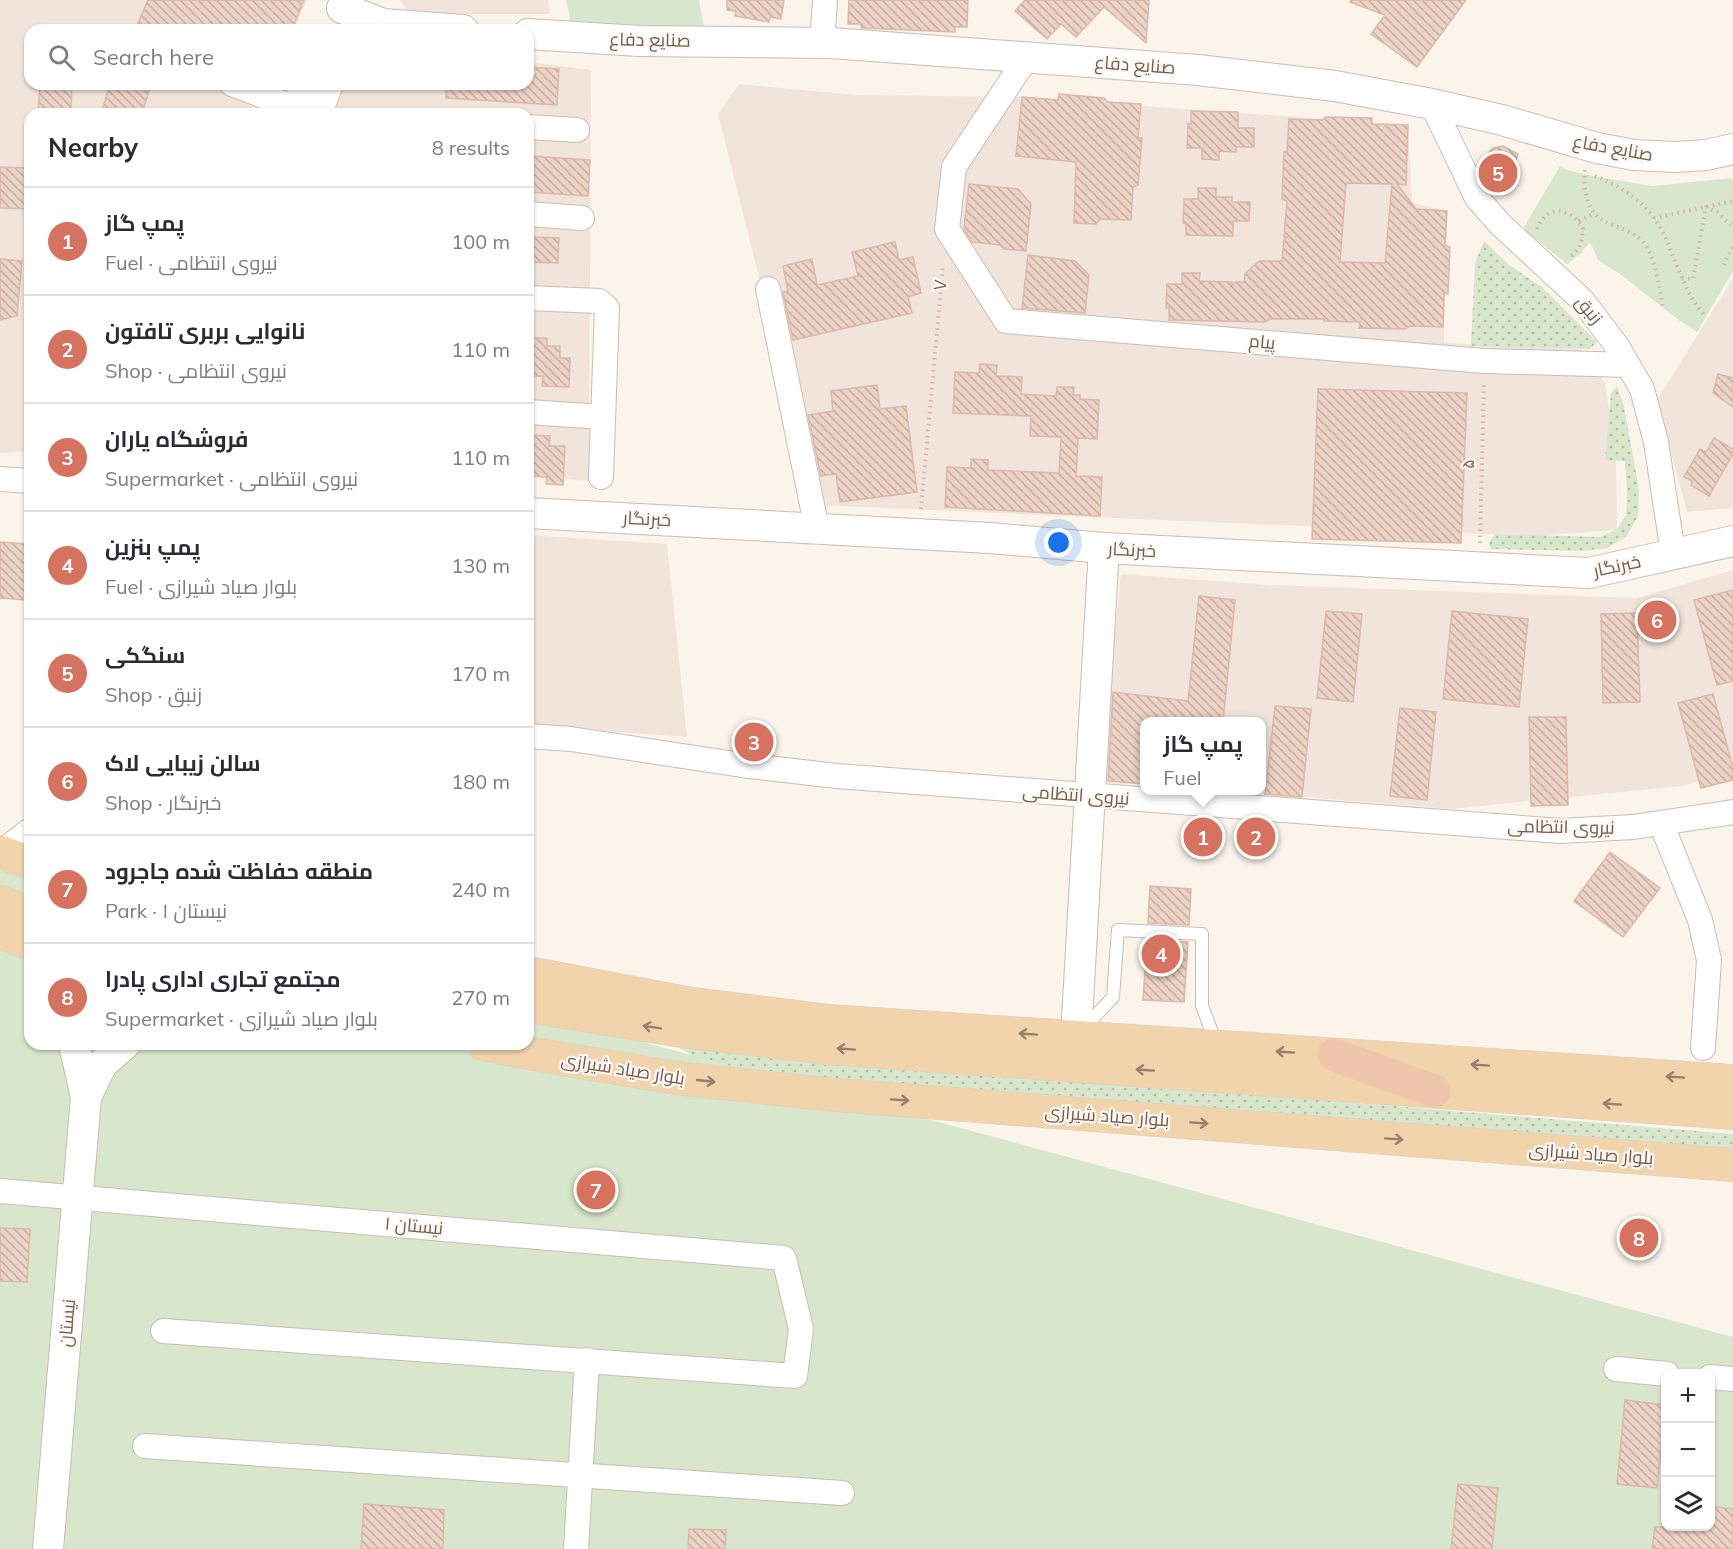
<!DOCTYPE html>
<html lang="en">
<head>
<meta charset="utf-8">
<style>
	:root { --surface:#fff; --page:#f7f7f7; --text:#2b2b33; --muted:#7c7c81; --line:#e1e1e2; --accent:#d57360 }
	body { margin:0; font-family:Mulish,Cairo,sans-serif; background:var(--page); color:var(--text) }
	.controls { position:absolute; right:18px; bottom:18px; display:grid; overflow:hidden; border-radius:12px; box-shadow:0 2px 4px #0004 }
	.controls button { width:54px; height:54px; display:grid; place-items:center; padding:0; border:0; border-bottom:2px solid var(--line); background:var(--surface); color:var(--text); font:30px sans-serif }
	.you { position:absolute; left:1059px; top:543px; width:21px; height:21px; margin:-15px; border:4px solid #fff; border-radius:50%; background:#1a73e8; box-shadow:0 0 0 9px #1a73e833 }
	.badge { display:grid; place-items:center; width:39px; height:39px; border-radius:50%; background:var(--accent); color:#fff; font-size:20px; font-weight:700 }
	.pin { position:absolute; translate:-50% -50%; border:3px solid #fff; box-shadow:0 2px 6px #0006 }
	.popup { position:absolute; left:1140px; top:717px; width:126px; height:78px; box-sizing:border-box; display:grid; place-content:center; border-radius:12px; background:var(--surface); filter:drop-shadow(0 2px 4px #0005); font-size:20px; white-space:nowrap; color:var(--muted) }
	.popup b { font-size:22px; color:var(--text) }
	.popup::after { content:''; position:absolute; left:50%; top:100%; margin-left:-12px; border:12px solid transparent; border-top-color:var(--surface) }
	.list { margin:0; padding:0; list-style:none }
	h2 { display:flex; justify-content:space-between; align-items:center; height:78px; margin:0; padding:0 24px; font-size:26px }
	h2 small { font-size:20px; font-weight:400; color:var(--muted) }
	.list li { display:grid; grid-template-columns:39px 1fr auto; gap:18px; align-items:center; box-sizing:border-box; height:108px; padding:0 24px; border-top:2px solid var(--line) }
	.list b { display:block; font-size:22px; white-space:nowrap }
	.list p { margin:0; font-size:20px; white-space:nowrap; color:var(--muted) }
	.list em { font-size:20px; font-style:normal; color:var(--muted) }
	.icon { flex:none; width:33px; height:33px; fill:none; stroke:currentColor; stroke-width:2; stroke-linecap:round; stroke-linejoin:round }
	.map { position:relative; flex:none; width:1733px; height:1549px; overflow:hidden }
	.search { position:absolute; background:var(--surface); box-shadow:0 2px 4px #0004; left:24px; top:24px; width:510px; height:66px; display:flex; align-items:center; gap:15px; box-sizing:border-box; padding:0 21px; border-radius:18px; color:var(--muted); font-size:22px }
	.panel { position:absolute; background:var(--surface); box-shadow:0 2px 4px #0004; left:24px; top:108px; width:510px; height:942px; border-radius:18px }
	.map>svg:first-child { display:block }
	.residential { fill:#f1e5db }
	.grass { fill:url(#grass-dots) }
	.park { fill:#d8e7cb; fill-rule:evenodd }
	.building { fill:url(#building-back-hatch); stroke:#ddb9a8; stroke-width:1.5; fill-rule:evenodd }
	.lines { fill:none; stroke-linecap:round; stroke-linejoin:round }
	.service-casing { stroke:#ccbcb2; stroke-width:14 }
	.minor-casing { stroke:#ccbcb2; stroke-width:26 }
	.tertiary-casing { stroke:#ccbcb2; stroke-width:32 }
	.primary-casing { stroke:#d8d1ce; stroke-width:34 }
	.trunk-casing { stroke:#d8d1ce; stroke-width:34 }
	.path { stroke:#d2b6a9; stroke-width:4; stroke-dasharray:1.5 4.5; stroke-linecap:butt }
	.service { stroke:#fff; stroke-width:12 }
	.minor { stroke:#fff; stroke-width:24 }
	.tertiary { stroke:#fff; stroke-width:30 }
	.primary { stroke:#f1d3ac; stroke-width:33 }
	.trunk { stroke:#efc5ab; stroke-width:33 }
	.oneway { stroke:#997f6c }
	.labels { text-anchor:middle; stroke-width:4.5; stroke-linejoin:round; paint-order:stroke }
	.street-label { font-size:18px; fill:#735b51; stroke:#fdf8f2 }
</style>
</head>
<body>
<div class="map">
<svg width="1733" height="1549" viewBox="0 0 1733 1549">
	<defs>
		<pattern id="grass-dots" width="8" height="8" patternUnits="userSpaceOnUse" patternTransform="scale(1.5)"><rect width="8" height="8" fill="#d8e7cb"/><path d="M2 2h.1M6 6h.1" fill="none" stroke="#b4bea7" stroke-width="1.8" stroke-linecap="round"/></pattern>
		<pattern id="building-back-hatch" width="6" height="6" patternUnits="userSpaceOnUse" patternTransform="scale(1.5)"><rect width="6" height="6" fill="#edd3c6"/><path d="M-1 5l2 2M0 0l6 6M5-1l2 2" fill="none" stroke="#c4aea3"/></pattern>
	</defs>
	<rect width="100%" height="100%" fill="#faf4eb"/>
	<!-- residential -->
	<path class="residential" d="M0,0H307L293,30H30V84H267L250,114H30V451L0,453Z
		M399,0H548L550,14H411Z
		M528,62L591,70L589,481L528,476V114H323L335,84H528Z
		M739,84L856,95L1022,97L1408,125L1412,203L1447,211L1444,343L1581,349L1605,383L1616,460L1617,530L1534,536L816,505L718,114Z
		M1733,278V508L1687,512L1657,400Z
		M528,535L667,544L687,737L528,726Z
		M1733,570V772L1682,786L1451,809L1230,791L1262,790V722H1144V783L1100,780L1121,574L1268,585L1637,598Z"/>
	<!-- grass -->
	<path class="grass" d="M1484,241L1508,264L1543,288L1597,342L1590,349L1471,346L1475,263Z
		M1617,386L1624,406L1639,490L1638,516L1626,537L1607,548L1584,551L1491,549L1489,543L1495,534L1600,537L1616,530L1626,516L1627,491L1625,461L1605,460L1611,393Z
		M678,1047L1733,1134V1151L716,1069Z"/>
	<!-- park -->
	<path class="park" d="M566,0H699L704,27L571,23Z
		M1560,166L1567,170L1598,177L1652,186L1733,178V271L1697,332L1680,321L1620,274L1598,260L1590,242L1580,254L1567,264L1523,229Z
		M0,868L30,876V1044H528V1011L1733,1337V1549H0ZM1666,1374H1710V1526H1666Z"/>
	<!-- building -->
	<path class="building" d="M148,0H304L292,30H156L138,23Z
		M727,0H784L781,19L770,17L769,22L735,16L736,11L727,10Z
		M849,0H968L967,27H955V32L861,28V24H848Z
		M1025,0H1149L1146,43L1104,7L1076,37L1061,24L1047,39L1015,11Z
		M1351,0H1466L1417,67L1371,34L1385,15L1350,2Z
		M528,67L559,69L557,105L446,98V84H528Z
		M40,84H72L71,114H38Z
		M110,84H151L142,114H101Z
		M1059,94L1104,98L1108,102L1141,104L1138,138H1142L1138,185L1133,187L1131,220L1100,219L1096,224L1074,223L1076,162L1016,156L1022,97L1058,100Z
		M1191,111L1238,112V128H1254V147H1236V152L1219,151V160L1202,159V148H1187L1188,124H1191Z
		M1326,117L1372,118V124L1408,125L1406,185L1397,184L1416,209L1447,211L1445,245L1450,247L1448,294L1444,293L1443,327L1410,326L1405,329L1359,328L1360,322L1324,321V319H1270L1265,322L1169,320V308H1166L1167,284H1182V273H1200L1199,281L1232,282V285L1236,282H1244L1245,274L1259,261H1282L1284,240L1287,237H1284L1287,201L1282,199L1284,152H1287L1289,119L1322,120ZM1346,183L1392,184L1385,263L1340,262Z
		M1503,146L1518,154L1510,180L1491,191L1484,179L1483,168L1487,155L1493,148Z
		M529,156L590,160L588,196L528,192Z
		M0,167L30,168V209L0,208Z
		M969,184L1018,189L1031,204L1026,251L1004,249L1000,245L972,242L964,229Z
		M1198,188H1216V197H1232V202H1250L1249,221H1233V236L1186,235V223H1183L1184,199H1198Z
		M528,237L559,238L558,263L528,262Z
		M895,242L899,260L913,257L921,293L908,297L912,313L793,340L783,292L788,291L783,266L812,259L817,285L858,276L852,252Z
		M1028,255L1075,261L1089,275L1085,313L1022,308Z
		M0,259L22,261L17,316L0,320Z
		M528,338H547V346H560V358H570L569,387L542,386L543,376H528Z
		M980,364L997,365L996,376L1022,377L1021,394L1056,396L1057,387H1074L1073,395H1080V399L1099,400L1097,439L1078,438L1076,476L1102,477L1100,516L945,507L947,467L971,468V459L988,460V470L1059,473L1061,437L1030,436L1031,416L953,413L955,372L979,373Z
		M1718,374L1733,378V407L1713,393Z
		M877,385L880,409L906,406L917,492L840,502L836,474L821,476L808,415L833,411L831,391Z
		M1318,389L1467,393L1461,543L1312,539Z
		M528,435L550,436L549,446H565L563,485L546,484L547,477L530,476V466H528Z
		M1714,438L1733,449V454L1709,496L1691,485L1692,481L1684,477L1700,449L1706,452Z
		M0,542L30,544V587H28L27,600L0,598Z
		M1733,590V681L1717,685L1694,600Z
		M1199,596L1235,600L1223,722H1144V784L1108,781L1113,692L1188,701Z
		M1326,611L1362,614L1353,702L1317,698Z
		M1452,611L1528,619L1519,707L1443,699Z
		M1637,613L1640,702L1603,703L1601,614Z
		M1713,694L1733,768V780L1701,788L1678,703Z
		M1275,706L1311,709L1302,797L1265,794Z
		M1400,708L1436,712L1427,800L1390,796Z
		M1529,717H1566L1568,805L1531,806Z
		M1610,852L1660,888L1623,937L1574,901Z
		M1150,886L1191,889L1189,925L1148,923Z
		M1147,940L1188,942L1184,1002L1143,1000Z
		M0,1228L30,1229L27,1282L0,1281Z
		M1625,1400L1665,1405L1657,1488L1617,1484Z
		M1458,1484L1498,1488L1492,1549H1451Z
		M364,1504L444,1510L443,1549H361Z
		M1710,1506L1733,1509V1549H1652L1655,1527H1710Z
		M689,1529L726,1530L725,1549H688Z"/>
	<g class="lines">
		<!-- service casing -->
		<g class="service-casing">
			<path id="service" d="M1081,1031L1113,997L1118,930L1202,934V1006L1216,1043"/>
		</g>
		<!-- minor casing -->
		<g class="minor-casing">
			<path id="minor" d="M822,43L825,0
				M1027,57L954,167L947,229L1006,321L1484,361L1628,365
				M232,84L295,108
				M1432,104L1477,198L1501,225L1582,300L1617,346L1642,389L1656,442L1673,553
				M320,114L331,84
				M528,127L577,130
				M528,214L582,218
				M768,289L817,529
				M528,298L599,301L607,308L601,477
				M528,412L603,417
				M0,479L30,481
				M528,736L571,739L742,765L837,776L1561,831L1633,827L1733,812
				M1661,823L1700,920L1709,960L1703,1048
				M0,1191L784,1258L801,1329L795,1376L163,1331
				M1616,1369L1667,1374
				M1710,1377L1733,1379
				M145,1446L842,1493
				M576,1549L587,1360"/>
		</g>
		<!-- tertiary casing -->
		<g class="tertiary-casing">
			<path id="tertiary" d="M342,8L383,24L463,30
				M528,34L639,41L831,43L1198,70L1335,86L1432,104L1502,120L1597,148L1634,155L1676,157L1706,155L1733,149
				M293,114L307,84
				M528,513L990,538L1104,548L1589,573L1733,541
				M4,854L30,834
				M1076,1037L1104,548
				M86,1097L102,1064L125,1044
				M48,1549L86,1097L74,1044"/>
		</g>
		<!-- primary casing -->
		<g class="primary-casing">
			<path id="primary" d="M0,852L30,863
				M0,902L30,913
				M0,932L30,944
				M528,973L686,1003L829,1021L1733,1081
				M528,1006L682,1031L828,1048L1733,1113
				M483,1044L533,1054L676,1078L824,1094L1733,1165"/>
		</g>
		<!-- trunk casing -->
		<g class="trunk-casing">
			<path id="trunk" d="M1334,1055L1434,1091"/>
		</g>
		<!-- path -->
		<path class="path" d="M1585,170C1584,179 1584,185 1586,193C1592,231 1623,220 1643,242C1655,254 1660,291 1663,308
			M1595,176C1622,186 1649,205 1662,231C1677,260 1683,292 1706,317
			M1654,218L1733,201
			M1579,221L1593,214
			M1537,229C1546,204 1572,207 1583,229C1582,242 1580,251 1568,258
			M1724,265L1733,246
			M1682,278L1693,279L1706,207L1717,212L1733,227
			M921,509L943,265
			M1480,543L1484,383"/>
		<!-- service -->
		<use href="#service" class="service"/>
		<!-- minor -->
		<use href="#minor" class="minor"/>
		<!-- tertiary -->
		<use href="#tertiary" class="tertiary"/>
		<!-- primary -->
		<use href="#primary" class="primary"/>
		<!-- trunk -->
		<use href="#trunk" class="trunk"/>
	</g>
	<!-- one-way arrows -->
	<defs><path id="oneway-shaft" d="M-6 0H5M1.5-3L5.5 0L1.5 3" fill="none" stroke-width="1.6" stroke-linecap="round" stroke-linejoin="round" transform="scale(1.5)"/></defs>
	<g class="oneway">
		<use href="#oneway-shaft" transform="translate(652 1027) rotate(-171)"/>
		<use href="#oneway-shaft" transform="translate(1028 1034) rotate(-176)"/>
		<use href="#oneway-shaft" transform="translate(846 1049) rotate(-176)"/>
		<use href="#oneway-shaft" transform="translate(1285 1052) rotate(-176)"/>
		<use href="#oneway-shaft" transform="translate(1480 1065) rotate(-176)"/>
		<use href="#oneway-shaft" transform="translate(1145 1070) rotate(-176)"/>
		<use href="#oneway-shaft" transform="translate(1675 1077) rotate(-176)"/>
		<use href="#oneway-shaft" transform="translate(706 1081) rotate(6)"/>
		<use href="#oneway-shaft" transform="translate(900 1100) rotate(4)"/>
		<use href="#oneway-shaft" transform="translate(1612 1104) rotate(-176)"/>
		<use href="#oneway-shaft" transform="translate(1199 1123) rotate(4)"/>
		<use href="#oneway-shaft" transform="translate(1394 1139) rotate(4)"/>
	</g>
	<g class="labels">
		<!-- street labels -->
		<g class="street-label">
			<text transform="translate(650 40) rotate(1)" y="6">صنایع دفاع</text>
			<text transform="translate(1135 65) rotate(4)" y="6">صنایع دفاع</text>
			<text transform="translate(1613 148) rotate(10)" y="6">صنایع دفاع</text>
			<text transform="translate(940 285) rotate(-84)" y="6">۷</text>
			<text transform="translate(1589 310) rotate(50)" y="6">زنبق</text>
			<text transform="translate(1262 342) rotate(5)" y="6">پیام</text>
			<text transform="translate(1468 464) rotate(-89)" y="6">۵</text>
			<text transform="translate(647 519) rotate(3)" y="6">خبرنگار</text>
			<text transform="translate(1132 550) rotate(3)" y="6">خبرنگار</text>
			<text transform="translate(1617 566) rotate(-12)" y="6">خبرنگار</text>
			<text transform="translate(1076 795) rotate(4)" y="6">نیروی انتظامی</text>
			<text transform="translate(1561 827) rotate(1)" y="6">نیروی انتظامی</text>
			<text transform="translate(623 1069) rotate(9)" y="6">بلوار صیاد شیرازی</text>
			<text transform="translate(1107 1116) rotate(4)" y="6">بلوار صیاد شیرازی</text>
			<text transform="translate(1591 1154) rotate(4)" y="6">بلوار صیاد شیرازی</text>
			<text transform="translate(414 1226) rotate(5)" y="6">نیستان ۱</text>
			<text transform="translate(67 1323) rotate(-85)" y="6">نیستان</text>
		</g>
	</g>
</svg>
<div class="controls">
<button>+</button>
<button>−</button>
<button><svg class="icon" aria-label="layers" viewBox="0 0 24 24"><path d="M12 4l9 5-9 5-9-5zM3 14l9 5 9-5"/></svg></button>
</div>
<div class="you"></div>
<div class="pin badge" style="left:1203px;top:837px">1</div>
<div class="popup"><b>پمپ گاز</b>Fuel</div>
<div class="pin badge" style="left:1256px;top:837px">2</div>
<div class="pin badge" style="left:754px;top:742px">3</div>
<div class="pin badge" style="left:1161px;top:954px">4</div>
<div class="pin badge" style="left:1498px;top:173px">5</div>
<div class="pin badge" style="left:1657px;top:620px">6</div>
<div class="pin badge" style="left:596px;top:1190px">7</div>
<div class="pin badge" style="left:1639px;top:1238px">8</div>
<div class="search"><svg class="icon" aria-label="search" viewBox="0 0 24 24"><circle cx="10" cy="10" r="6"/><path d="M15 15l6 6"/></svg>Search here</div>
<section class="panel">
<h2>Nearby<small>8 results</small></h2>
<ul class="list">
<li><span class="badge">1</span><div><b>پمپ گاز</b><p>Fuel · نیروی انتظامی</p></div><em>100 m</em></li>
<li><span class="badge">2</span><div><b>نانوایی بربری تافتون</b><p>Shop · نیروی انتظامی</p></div><em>110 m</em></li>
<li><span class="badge">3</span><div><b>فروشگاه یاران</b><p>Supermarket · نیروی انتظامی</p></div><em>110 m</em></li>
<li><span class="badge">4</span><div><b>پمپ بنزین</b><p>Fuel · بلوار صیاد شیرازی</p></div><em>130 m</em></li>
<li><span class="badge">5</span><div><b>سنگکی</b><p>Shop · زنبق</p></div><em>170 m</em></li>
<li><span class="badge">6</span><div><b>سالن زیبایی لاک</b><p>Shop · خبرنگار</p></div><em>180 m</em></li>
<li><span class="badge">7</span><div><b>منطقه حفاظت شده جاجرود</b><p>Park · نیستان ۱</p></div><em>240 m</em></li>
<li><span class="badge">8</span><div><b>مجتمع تجاری اداری پادرا</b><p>Supermarket · بلوار صیاد شیرازی</p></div><em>270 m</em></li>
</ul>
</section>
</div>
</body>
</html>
